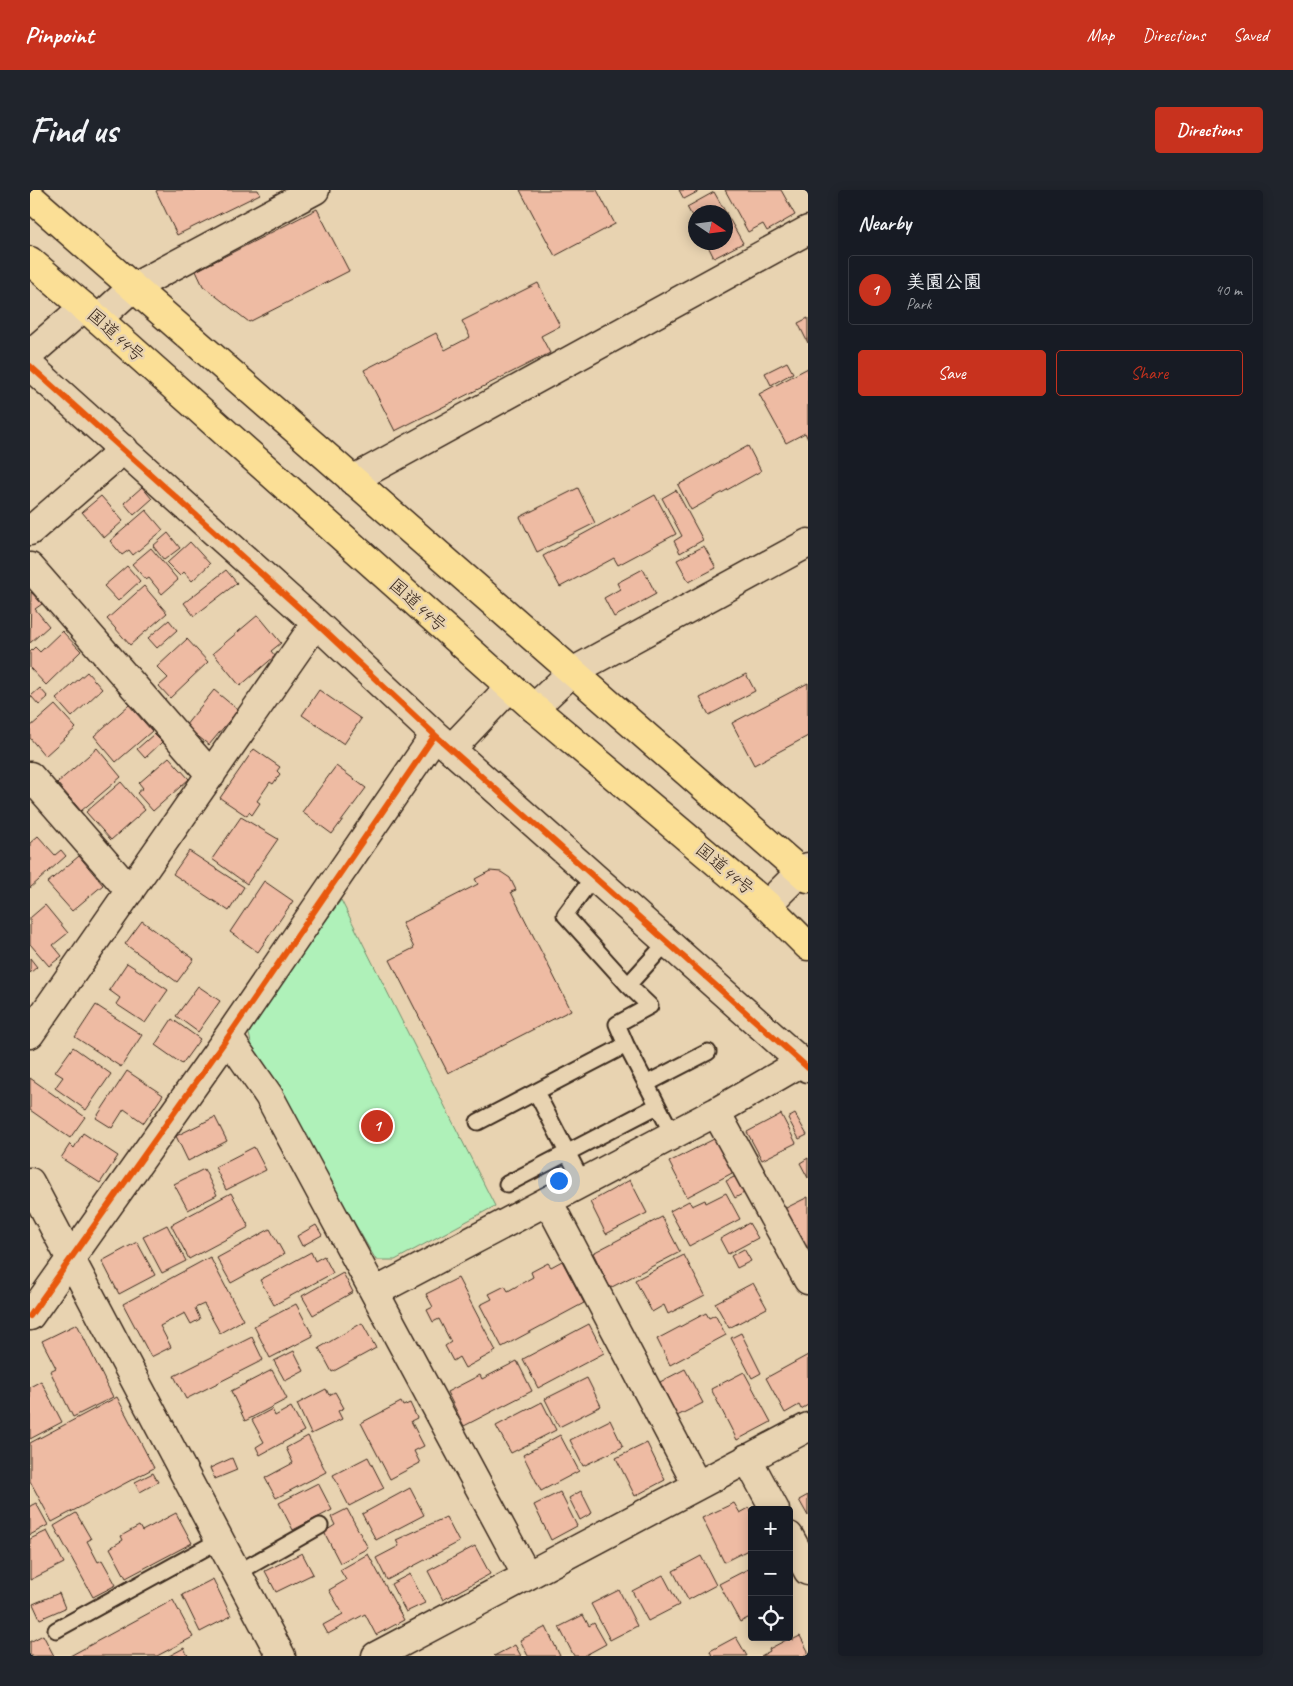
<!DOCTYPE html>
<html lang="en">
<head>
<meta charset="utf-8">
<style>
	:root { --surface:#171b24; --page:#20242c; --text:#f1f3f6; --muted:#9ea1a6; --line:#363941; --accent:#c8321e }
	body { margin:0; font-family:Caveat,"Klee One",sans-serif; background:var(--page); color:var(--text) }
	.controls { position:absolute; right:15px; bottom:15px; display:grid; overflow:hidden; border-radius:5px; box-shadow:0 2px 12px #0003 }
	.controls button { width:45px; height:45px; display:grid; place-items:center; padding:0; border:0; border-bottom:1px solid var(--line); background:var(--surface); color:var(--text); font:25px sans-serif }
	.compass { position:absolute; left:658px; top:15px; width:45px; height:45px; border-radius:50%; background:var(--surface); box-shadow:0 2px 12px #0003; rotate:103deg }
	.you { position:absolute; left:528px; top:990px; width:18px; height:18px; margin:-12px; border:4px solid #fff; border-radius:50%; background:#1a73e8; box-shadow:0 0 0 8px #1a73e833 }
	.badge { display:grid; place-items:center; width:32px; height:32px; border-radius:50%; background:var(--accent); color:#fff; font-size:16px; font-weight:700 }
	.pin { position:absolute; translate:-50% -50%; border:2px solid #fff; box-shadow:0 1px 5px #0006 }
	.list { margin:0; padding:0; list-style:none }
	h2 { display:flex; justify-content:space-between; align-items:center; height:65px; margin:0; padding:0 20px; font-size:21px }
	h2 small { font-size:16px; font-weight:400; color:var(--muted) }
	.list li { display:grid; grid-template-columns:32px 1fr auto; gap:15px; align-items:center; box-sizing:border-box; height:70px; margin:0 10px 10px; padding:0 10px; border:1px solid var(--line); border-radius:5px }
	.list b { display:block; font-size:19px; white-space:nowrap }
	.list p { margin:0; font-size:16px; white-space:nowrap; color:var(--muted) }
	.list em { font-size:16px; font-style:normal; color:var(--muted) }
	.actions { display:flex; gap:10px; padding:15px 20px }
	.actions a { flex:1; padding:11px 0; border:1px solid var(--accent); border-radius:5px; text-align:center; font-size:18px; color:var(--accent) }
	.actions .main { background:var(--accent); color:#fff }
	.icon { flex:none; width:28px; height:28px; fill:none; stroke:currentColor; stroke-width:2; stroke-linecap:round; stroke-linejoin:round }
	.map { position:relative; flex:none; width:778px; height:1466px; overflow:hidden; border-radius:5px }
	header { display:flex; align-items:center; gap:30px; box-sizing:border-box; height:70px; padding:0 25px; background:var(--accent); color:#fff }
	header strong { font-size:24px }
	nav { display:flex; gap:28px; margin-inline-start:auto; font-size:18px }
	.intro { display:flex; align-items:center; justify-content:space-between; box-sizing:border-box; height:120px; padding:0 30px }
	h1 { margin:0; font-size:35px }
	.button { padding:12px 22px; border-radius:5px; background:var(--accent); color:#fff; font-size:18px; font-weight:700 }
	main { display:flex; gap:30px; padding:0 30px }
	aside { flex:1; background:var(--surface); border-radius:5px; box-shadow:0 2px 12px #0003 }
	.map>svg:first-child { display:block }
	.green { fill:#aff1b9; stroke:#758e6c }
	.building { fill:#eebba3; stroke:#3b2a1e }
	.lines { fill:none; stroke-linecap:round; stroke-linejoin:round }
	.service-casing { stroke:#3b2a1e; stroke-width:19 }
	.minor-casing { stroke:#3b2a1e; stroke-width:31 }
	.trunk-casing { stroke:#3b2a1e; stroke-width:31 }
	.service { stroke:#e8d3b1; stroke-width:15 }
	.minor { stroke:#e8d3b1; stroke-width:28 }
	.trunk { stroke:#fbdf96; stroke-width:28 }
	.cycleway-casing { stroke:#e8d3b1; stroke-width:9 }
	.cycleway { stroke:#e8590c; stroke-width:6 }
	.labels { text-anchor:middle; stroke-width:5; stroke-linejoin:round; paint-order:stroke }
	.street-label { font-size:18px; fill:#3b2a1e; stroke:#e8d3b1 }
</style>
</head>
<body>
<header>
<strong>Pinpoint</strong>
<nav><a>Map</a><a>Directions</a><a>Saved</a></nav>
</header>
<div class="intro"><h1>Find us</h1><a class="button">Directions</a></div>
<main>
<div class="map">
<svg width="778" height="1466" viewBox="0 0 778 1466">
	<rect width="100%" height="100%" fill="#e8d3b1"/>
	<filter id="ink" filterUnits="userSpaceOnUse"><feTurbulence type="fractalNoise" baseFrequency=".02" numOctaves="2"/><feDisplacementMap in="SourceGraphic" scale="10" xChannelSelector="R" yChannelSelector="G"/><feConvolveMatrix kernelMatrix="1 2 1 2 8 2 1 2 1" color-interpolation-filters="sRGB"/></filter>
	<g filter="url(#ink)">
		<!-- green -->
		<path class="green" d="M311,710L465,1016L365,1070H346L222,857L219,844L226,826Z"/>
		<!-- building -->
		<path class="building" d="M128,0H228L230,4L147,45L126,1Z
			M490,0H567L585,34L525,66Z
			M649,0H671L654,9Z
			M695,0H751L765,25L737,41L733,34L718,42Z
			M684,2L713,53L684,68L676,52H696V22H666V33L657,17Z
			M287,19L319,81L219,132L173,96L166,81Z
			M508,93L530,136L511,146L520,163L365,241L334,180L406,143L415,160L440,147L432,131Z
			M778,128V153L768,133Z
			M757,172L763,183L741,195L735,183Z
			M778,178V249L775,243L756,253L729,204Z
			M718,256L731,281L661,320L648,295Z
			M112,297L122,309L104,325L94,313Z
			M548,298L565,333L507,362L490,327Z
			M646,300L673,350L650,363L644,351L652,346L632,308Z
			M625,305L646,344L588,375L584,368L530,397L513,366Z
			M71,306L93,331L74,348L52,322Z
			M116,320L133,340L103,365L99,360L92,365L80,351Z
			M138,343L150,358L134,370L123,356Z
			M160,352L180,374L162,391L154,382L150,386L137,373Z
			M674,356L686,378L659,392L647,370Z
			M121,358L148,390L132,404L119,388L116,390L102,374Z
			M97,376L110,391L88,411L74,396Z
			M613,379L626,404L584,427L574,408L590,399L587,393Z
			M196,380L207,393L164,426L154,413Z
			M114,396L137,423L100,455L77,429Z
			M1,402L12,414L5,419L19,436L0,453Z
			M228,425L251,453L241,461L245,466L210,496L183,463Z
			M139,430L147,440L127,458L118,448Z
			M32,441L51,461L16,495L0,478V462L5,457L10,462Z
			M157,449L178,472L140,508L129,496L138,488L127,477Z
			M57,482L72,499L42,527L26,509Z
			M716,484L725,501L679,525L670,508Z
			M778,493V546L724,575L702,533Z
			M10,498L18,507L9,515L1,506Z
			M184,500L208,520L179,555L155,536Z
			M289,500L331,529L314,554L272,525Z
			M25,515L46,538L15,566L0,548V537Z
			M99,515L122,541L86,572L64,546Z
			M124,544L132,552L115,568L107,559Z
			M67,558L91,587L51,621L27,593Z
			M224,559L250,577L247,581L250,584L243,594L240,592L227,611L230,613L222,625L219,622L217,626L190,608Z
			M139,567L159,589L123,621L107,603L113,598L109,593Z
			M306,576L336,598L302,644L272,622Z
			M91,592L115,620L81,650L56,622Z
			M211,627L248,649L217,694L182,669Z
			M8,646L25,665L31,660L36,666L0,698V653Z
			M159,661L214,697L199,721L143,684Z
			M49,666L73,695L42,721L17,693Z
			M460,681L471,682L480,688L486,700L481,702L541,820L418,883L360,770L384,758L372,733L448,694L445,689Z
			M234,691L263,711L228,762L200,742Z
			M15,715L38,743L23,755L32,766L19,776L0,754V728Z
			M112,731L164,769L147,792L95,754Z
			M0,768L7,777L0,783Z
			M97,773L138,800L115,833L86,814L90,808L79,800Z
			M168,796L190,811L168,842L146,826Z
			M66,815L112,845L91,877L45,847Z
			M142,829L170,849L152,874L125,855Z
			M43,857L81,884L56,920L25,898L33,887L25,882Z
			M97,881L133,905L114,933L94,919L82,938L66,928Z
			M0,888L55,927L40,948L0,920Z
			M751,924L766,953L732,970L717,942Z
			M765,924L777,945L769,949L758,928Z
			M185,927L197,951L158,971L146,946Z
			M53,943L88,966L70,993L31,968L40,954L44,958Z
			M686,948L704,982L657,1007L639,972Z
			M224,957L236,980L196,1000L185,977Z
			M778,968V988L770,973Z
			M174,979L187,1005L158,1020L144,994Z
			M706,986L714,1003L705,1008L696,991Z
			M600,990L617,1023L576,1044L560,1012Z
			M201,1003L219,1037L159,1069L141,1035Z
			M696,1003L710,1029L659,1056L640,1021L659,1011L662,1016L675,1010L676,1013Z
			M778,1007V1068L754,1019Z
			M632,1027L650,1062L580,1098L563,1063Z
			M719,1033L728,1048L698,1064L690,1049Z
			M137,1035L156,1071L132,1083L113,1047Z
			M286,1035L292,1045L272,1056L267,1046Z
			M240,1039L254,1064L201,1093L187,1068Z
			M107,1052L125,1085L89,1104L72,1071Z
			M714,1059L721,1071L707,1078L701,1066Z
			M281,1062L285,1071L294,1066L303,1083L244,1115L230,1090Z
			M654,1065L675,1105L638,1124L634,1115L622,1122L605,1090Z
			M180,1067L213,1130L190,1143L174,1114L165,1118L170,1129L161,1134L155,1123L130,1136L141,1157L121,1167L93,1114Z
			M532,1071L554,1113L472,1157L450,1115L462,1109L459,1104L475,1096L478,1101L503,1087L501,1082L518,1073L521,1077Z
			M313,1083L323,1102L283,1125L272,1106Z
			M428,1088L466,1161L435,1178L429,1167L423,1171L415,1156L421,1152L409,1129L403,1132L397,1120L403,1117L396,1104Z
			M723,1093L737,1118L699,1138L685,1113Z
			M266,1114L283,1146L240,1168L224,1136Z
			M676,1123L679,1128L685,1125L696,1145L640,1175L627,1149Z
			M332,1133L346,1158L302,1182L289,1158Z
			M47,1134L83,1207L43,1227L20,1181L26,1178L12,1151Z
			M559,1134L574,1163L508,1198L493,1169Z
			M711,1143L731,1183L722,1188L701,1148Z
			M222,1147L233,1170L156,1209L144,1186Z
			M264,1161L274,1181L255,1191L244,1171Z
			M778,1165V1215L771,1219L769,1215L755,1223L736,1188Z
			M487,1171L502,1201L434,1236L417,1202L450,1185L452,1189Z
			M655,1179L673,1213L647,1226L630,1192Z
			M242,1180L257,1209L215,1231L201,1201Z
			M714,1182L741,1232L707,1250L681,1199Z
			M557,1188L571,1216L529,1237L515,1209Z
			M11,1191L32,1232L0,1249V1197Z
			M296,1199L299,1205L305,1202L314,1218L308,1221L312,1229L281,1244L267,1214Z
			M87,1207L124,1278L22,1332L0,1291V1253Z
			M371,1212L373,1216L380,1213L387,1228L381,1231L394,1256L384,1261L390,1273L360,1289L331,1233Z
			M512,1212L526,1240L481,1263L466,1236Z
			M261,1217L274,1241L230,1265L226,1257L234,1252L222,1230L242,1219L245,1226Z
			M580,1230L593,1257L553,1276L540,1250Z
			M530,1245L549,1281L511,1301L493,1265Z
			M278,1246L296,1282L246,1308L235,1288L263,1273L256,1258Z
			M617,1253L635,1290L605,1306L586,1268Z
			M338,1267L354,1298L319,1316L303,1285Z
			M202,1268L207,1280L185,1289L180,1278Z
			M123,1283L128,1292L110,1302L105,1292Z
			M288,1293L302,1320L263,1340L249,1313Z
			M380,1298L394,1325L346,1350L332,1324Z
			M551,1301L562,1323L550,1330L539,1308Z
			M530,1302L547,1336L521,1350L504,1315Z
			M778,1305V1326L769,1310Z
			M6,1313L18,1335L0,1345V1316Z
			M704,1313L710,1323L719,1318L722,1323V1340L719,1342L722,1348V1358L694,1372L672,1328Z
			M317,1319L338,1358L310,1373L294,1342L305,1335L301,1327Z
			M46,1323L61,1349L57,1351L68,1372L72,1370L86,1395L63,1407L24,1336Z
			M146,1323L162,1353L96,1388L80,1358L93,1350L91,1346L109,1336L112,1341Z
			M416,1327L429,1352L357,1390L346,1368L369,1356L366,1350Z
			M17,1341L34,1373L0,1390V1349Z
			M445,1356L460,1384L413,1410L398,1381Z
			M272,1363L283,1384L246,1402L235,1381Z
			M338,1364L374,1430L346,1445L335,1424L298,1444L293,1435L313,1424L299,1400L316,1390L310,1380Z
			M671,1366L686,1395L658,1410L643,1381Z
			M718,1379L722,1385V1426L710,1432L689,1394Z
			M380,1384L395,1413L376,1422L361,1394Z
			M633,1385L649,1415L618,1431L602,1401Z
			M183,1389L201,1426L170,1442L152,1405Z
			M589,1400L607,1436L580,1450L561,1414Z
			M29,1403L35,1418L10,1429L3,1414Z
			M143,1410L163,1447L127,1466H40Z
			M553,1425L559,1436L564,1433L576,1454L554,1466H544L529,1437Z
			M516,1437L530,1466H498L490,1450Z
			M13,1445L24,1466H0V1452Z
			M770,1446L778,1461V1466H731L740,1461L739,1459L760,1448L762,1450Z
			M706,1447L717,1466H682L680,1461Z
			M485,1455L491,1466H464Z
			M154,1458L158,1466H139Z"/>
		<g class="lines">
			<!-- service casing -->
			<g class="service-casing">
				<path id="service" d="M564,686L535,725L598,795L620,816L587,834L596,855
					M598,795L638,751
					M616,894L678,862
					M506,902L553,993
					M448,932L596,855L643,945
					M477,994L627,916
					M207,1383L290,1336
					M26,1440L190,1350"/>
			</g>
			<!-- minor casing -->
			<g class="minor-casing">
				<path id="minor" d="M68,129L102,98L285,0
					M0,164L54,117
					M0,176L286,433L405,545L778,878
					M322,290L778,40
					M0,341L94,259
					M0,377L181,585
					M504,518L542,482L778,353
					M421,559L480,497
					M0,586L100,701
					M737,715L771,681L778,677
					M0,844L286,433
					M198,847L239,906L497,1386
					M686,922L778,1090
					M0,992L251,1466
					M518,1011L667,1295
					M345,1102L686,922L772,872
					M0,1126L198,847L405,545
					M717,1268L745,1320
					M759,1346L778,1381
					M346,1466L778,1237"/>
			</g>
			<!-- trunk casing -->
			<g class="trunk-casing">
				<path id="trunk" d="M0,7L778,688
					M0,71L68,129L504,518L737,715L778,756"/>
			</g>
			<!-- service -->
			<use href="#service" class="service"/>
			<!-- minor -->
			<use href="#minor" class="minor"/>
			<!-- trunk -->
			<use href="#trunk" class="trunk"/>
			<!-- cycleway casing -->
			<g class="cycleway-casing">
				<path id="cycleway" d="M0,176L286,433L405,545L778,878
					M0,1126L198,847L405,545"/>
			</g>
			<!-- cycleway -->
			<use href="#cycleway" class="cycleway"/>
		</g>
	</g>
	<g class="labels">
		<!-- street labels -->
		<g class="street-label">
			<text transform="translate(86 145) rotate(42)" y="6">国道44号</text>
			<text transform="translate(388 415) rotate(42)" y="6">国道44号</text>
			<text transform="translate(695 679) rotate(40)" y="6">国道44号</text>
		</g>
	</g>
</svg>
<div class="controls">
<button>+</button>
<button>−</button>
<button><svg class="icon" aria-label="locate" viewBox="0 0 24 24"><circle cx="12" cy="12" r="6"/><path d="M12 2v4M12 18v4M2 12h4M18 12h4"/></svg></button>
</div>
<svg class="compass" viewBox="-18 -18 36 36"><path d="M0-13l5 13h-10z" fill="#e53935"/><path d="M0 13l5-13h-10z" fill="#9ea1a6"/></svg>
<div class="you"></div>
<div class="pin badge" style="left:347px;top:936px">1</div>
</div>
<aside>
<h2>Nearby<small></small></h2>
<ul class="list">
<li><span class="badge">1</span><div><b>美園公園</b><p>Park</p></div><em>40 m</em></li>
</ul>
<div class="actions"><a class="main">Save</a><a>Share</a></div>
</aside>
</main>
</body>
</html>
